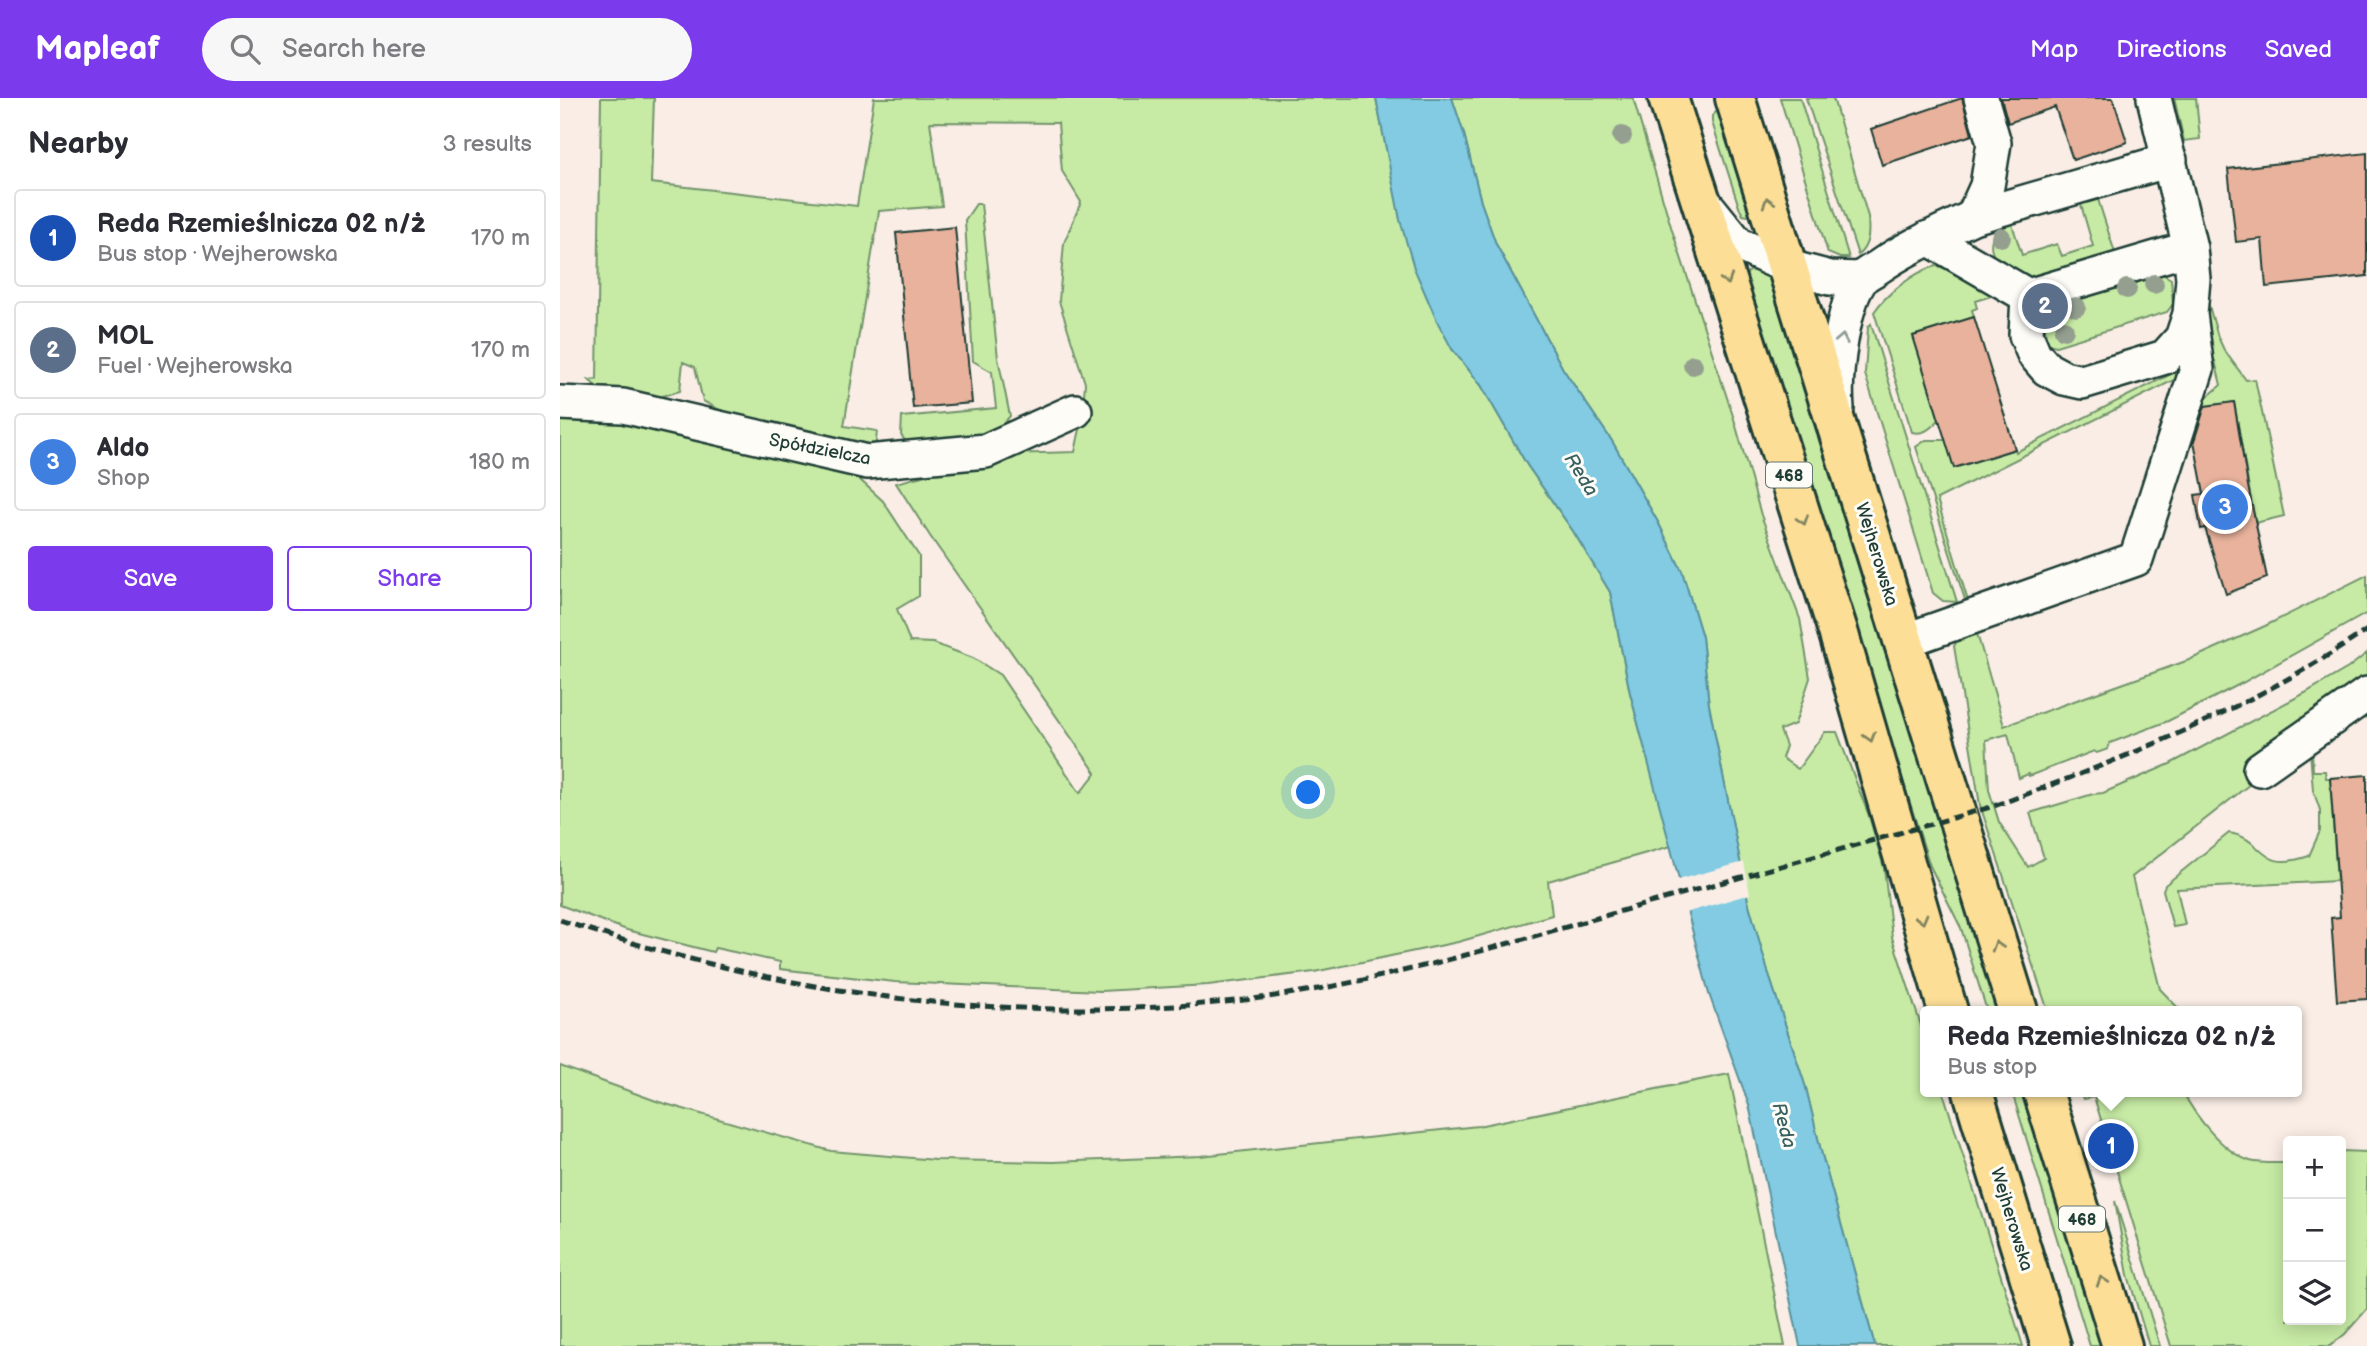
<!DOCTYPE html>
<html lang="en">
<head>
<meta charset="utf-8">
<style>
	:root { --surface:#fff; --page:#f7f7f7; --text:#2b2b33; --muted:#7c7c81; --line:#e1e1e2; --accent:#7c3aed }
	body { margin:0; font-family:"Balsamiq Sans",sans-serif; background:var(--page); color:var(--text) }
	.controls { position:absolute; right:21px; bottom:21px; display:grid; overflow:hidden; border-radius:7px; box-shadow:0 4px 18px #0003 }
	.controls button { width:63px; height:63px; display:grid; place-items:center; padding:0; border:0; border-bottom:2px solid var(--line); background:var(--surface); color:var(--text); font:35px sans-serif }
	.you { position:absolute; left:749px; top:695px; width:24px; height:24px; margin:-18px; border:5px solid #fff; border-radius:50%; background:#1a73e8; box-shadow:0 0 0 10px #1a73e833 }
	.badge { display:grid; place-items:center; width:46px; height:46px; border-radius:50%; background:var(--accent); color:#fff; font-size:23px; font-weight:700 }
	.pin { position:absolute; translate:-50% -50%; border:4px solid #fff; box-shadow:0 2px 7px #0006 }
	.popup { position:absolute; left:1360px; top:908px; width:382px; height:91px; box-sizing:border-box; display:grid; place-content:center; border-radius:7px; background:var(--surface); filter:drop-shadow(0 2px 5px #0005); font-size:23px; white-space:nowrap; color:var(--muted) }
	.popup b { font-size:26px; color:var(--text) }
	.popup::after { content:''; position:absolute; left:50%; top:100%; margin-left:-14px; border:14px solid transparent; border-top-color:var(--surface) }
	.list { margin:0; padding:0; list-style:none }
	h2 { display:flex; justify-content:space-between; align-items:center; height:91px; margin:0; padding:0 28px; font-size:30px }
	h2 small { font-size:23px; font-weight:400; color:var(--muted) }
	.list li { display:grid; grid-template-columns:46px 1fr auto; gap:21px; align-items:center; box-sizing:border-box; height:98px; margin:0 14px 14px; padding:0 14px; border:2px solid var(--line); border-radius:7px }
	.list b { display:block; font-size:26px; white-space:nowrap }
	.list p { margin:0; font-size:23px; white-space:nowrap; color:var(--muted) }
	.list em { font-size:23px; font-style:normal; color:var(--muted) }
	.actions { display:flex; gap:14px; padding:21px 28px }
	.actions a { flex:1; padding:16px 0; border:2px solid var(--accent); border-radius:7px; text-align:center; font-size:24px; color:var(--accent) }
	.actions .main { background:var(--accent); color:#fff }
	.icon { flex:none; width:38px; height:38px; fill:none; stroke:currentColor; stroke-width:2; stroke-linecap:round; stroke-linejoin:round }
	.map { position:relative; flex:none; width:1807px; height:1248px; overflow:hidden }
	header { display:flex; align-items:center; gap:42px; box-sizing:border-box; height:98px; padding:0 35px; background:var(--accent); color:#fff }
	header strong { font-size:33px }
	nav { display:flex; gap:38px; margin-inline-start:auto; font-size:24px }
	.search { width:490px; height:63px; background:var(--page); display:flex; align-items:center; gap:18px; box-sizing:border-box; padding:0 24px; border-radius:38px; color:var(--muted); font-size:26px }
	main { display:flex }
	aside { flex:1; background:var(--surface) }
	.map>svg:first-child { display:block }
	.green { fill:#c7eba5; stroke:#73946c; stroke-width:2 }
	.water { fill:#82cbe2; stroke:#5a929c; stroke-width:2 }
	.pier { fill:#f9ede5 }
	.building { fill:#e8b29c; stroke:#1f3d34; stroke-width:2 }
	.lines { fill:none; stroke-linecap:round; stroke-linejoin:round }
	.minor-casing { stroke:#1f3d34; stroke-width:38 }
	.major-casing { stroke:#1f3d34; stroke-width:44 }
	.minor { stroke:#fdfcf7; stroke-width:33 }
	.major { stroke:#fcde96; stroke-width:38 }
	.rail { stroke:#1f3d34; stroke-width:5; stroke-dasharray:10 5; stroke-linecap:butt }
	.tree { fill:#949f90 }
	.oneway { stroke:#828560 }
	.oneway2 { stroke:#8e9c96 }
	.labels { text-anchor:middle; stroke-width:6; stroke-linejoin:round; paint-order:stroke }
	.shield { fill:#fdfcf7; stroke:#62766e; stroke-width:2 }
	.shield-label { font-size:16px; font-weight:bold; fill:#1f3d34 }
	.street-label { font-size:18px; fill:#1f3d34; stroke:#fdfcf7 }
	.water-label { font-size:19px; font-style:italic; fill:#386060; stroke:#fdfcf7 }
</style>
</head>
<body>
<header>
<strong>Mapleaf</strong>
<div class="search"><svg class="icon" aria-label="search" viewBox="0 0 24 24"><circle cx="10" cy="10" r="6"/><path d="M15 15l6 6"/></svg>Search here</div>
<nav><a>Map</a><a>Directions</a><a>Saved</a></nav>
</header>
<main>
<aside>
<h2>Nearby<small>3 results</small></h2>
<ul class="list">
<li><span class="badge" style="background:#1a4fb4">1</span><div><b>Reda Rzemieślnicza 02 n/ż</b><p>Bus stop · Wejherowska</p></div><em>170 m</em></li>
<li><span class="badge" style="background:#5c6f8a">2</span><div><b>MOL</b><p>Fuel · Wejherowska</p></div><em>170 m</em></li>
<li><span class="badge" style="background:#3f7fe0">3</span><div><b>Aldo</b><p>Shop</p></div><em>180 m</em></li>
</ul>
<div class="actions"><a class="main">Save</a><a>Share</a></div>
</aside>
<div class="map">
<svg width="1807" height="1248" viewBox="0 0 1807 1248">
	<rect width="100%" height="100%" fill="#f9ede5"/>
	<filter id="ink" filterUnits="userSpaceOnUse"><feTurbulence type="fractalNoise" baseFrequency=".0143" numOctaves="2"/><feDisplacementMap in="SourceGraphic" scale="14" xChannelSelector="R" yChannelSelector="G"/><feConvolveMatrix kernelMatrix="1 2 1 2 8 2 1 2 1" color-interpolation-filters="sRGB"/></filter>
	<g filter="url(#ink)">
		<!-- green -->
		<path class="green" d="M41,0H94L91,85L297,108L314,0H816L825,45L892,251L921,287L967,367L1013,433L1050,494L1070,595L1111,748L988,783L992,817L898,844L754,874L648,887L541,893L335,884L220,871V864L155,850L153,854L67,832L0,807V322L94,326L288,371L323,403L359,458V498L337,511L350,544L373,545L413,560L440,577L520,695L536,675L370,438L336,385L444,356L515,354L522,322L525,285L499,203L504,145L521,104L502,73L498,25L370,24L382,108L319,113L284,328L317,333L315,352L187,327L143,303L135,269L123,264L120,293L85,303L37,289L29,282L37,281Z
			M892,0H1073L1112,132L1174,321L1201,417L1240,521L1250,580L1235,626L1220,632L1226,648L1222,660L1238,671L1265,634H1277L1309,718L1324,770L1332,839L1365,940L1366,994H1383L1463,1248H1315L1262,1057L1246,990L1208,874L1188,803L1149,607L1142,539L1122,473L1099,426L1052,343L1003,271L936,146L921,104L904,36Z
			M1220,0H1240L1289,160H1280L1268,155Z
			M1246,0H1273L1308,119C1309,133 1310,147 1298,157Z
			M1614,0H1636L1640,41L1624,43Z
			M1156,14L1161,16L1191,114L1188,118L1183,117L1179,109L1152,24V18Z
			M1536,95L1555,155L1583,146L1578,152L1531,169L1529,161L1516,165L1518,174L1476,184C1465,178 1451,173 1441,165C1423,153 1432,127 1450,120L1462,157L1497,146L1502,158L1533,148L1519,100Z
			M416,106H421L438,260L450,318L432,339L347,345L341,337L342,319L436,310L432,274L413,263L405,122Z
			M1376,168L1399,173L1435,197L1415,203L1417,210L1412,212L1414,219L1353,238L1379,322C1370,330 1365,337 1352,334L1314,214C1327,195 1354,174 1376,168Z
			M1195,171L1211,180L1437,913H1427L1401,830L1370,768L1349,702L1186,178L1188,174Z
			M1601,175L1611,181L1613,206L1607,214L1496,248L1488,246C1482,228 1485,218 1498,205Z
			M1641,180L1658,239L1664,252L1686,282L1695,281L1724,418L1695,425L1674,304L1634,311L1661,287L1655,263L1649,260Z
			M1311,226L1397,504L1383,503L1373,495L1305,276L1308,229Z
			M1613,275L1617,276L1618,280L1377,401L1407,500L1405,502L1356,349L1366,342H1386L1394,370L1455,351L1456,354Z
			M1807,477V515L1684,584L1608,623L1550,645L1548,651L1537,655L1534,653L1469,678L1468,676L1459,680L1448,636L1426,642L1429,692L1439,724L1468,769L1484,760L1470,715L1533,696L1543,695L1610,666L1745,595L1788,570L1807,555V584L1699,679L1572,779L1600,891L1621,913H1488L1420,707L1394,548L1400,539L1416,532L1444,628L1629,562L1705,528Z
			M1807,613V620L1795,621L1752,652L1753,673H1765L1766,680H1770L1777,783L1617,791L1625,827L1613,829L1603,792L1605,787L1669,735C1707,741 1697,776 1749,758L1760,733V712L1753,692L1750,653Z
			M0,968L99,1004L271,1053L376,1062L493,1064L640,1058L918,1028L1169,976L1225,1248H0Z
			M1452,994H1462L1541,1248H1530Z
			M1520,994H1623C1635,1018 1663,1054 1690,1063C1702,1066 1716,1065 1728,1065V1222H1781V1053L1807,1054V1211L1785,1236L1770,1248H1611L1534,999L1523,1001Z
			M1555,1103L1600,1248H1589L1568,1177Z"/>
		<!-- water -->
		<path class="water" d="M816,0H892L904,36L921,104L936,146L1003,271L1052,343L1099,426L1122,473L1142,539L1149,607L1188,803L1208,874L1246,990L1262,1057L1315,1248H1240L1189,1007L1149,896L1070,595L1050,494L1013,433L967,367L921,287L892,251L877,223L854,170L840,122Z"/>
		<!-- pier -->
		<path class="pier" d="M1184,764L1190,796L1125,815L1117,782Z"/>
		<!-- building -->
		<path class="building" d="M1402,0L1412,37L1322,67L1311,31Z
			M1441,0H1553L1567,44L1513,62L1495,9L1448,25Z
			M1807,55V178L1706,189L1702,141L1676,144L1668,71Z
			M395,129L412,305L353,310L336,135Z
			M1414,219L1455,351L1394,370L1353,238Z
			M1674,304L1688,388L1707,480L1666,496L1645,430L1641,431L1635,397L1644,396L1634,343L1645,308Z
			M1807,677V901L1777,903L1771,820L1780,819L1770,680Z"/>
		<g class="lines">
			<!-- minor casing -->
			<g class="minor-casing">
				<path id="minor" d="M1144,104L1178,146L1228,169L1270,180L1300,181
					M1413,119L1610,62
					M1368,140L1468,198L1466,237L1474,256L1487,271L1504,280L1522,284L1605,259L1622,240L1630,216L1633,181L1630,150L1594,0
					M1468,198L1630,150
					M0,305L63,308L307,364L426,353L515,313
					M1277,310C1274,278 1282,210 1300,183C1303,177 1312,173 1317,170C1347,149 1380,135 1413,119L1427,88L1434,45L1421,0
					M1344,543L1576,461L1637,271L1630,216
					M1700,671L1807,596"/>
			</g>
			<!-- major casing -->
			<g class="major-casing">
				<path id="major" d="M1108,0L1278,533L1388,913
					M1175,0L1458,913
					M1413,994L1491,1248
					M1483,994L1562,1248"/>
			</g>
			<!-- minor -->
			<use href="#minor" class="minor"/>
			<!-- major -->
			<use href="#major" class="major"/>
			<!-- rail -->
			<path class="rail" d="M0,822C216,895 427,925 655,905C793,893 925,852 1058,814C1183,778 1309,744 1434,708C1564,661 1693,610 1807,532"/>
		</g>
		<!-- trees -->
		<g class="tree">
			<circle cx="1062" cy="38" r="10"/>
			<circle cx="1441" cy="139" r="10"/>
			<circle cx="1594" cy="186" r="10"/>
			<circle cx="1567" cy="191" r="10"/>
			<circle cx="1516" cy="209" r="10"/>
			<circle cx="1504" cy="232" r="10"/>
			<circle cx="1133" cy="267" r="10"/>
		</g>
		<!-- one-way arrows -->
		<defs><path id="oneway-chevron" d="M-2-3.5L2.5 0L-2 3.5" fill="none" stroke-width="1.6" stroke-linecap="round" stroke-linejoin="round" transform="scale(1.75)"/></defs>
		<g class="oneway">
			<use href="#oneway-chevron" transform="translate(1208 104) rotate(-107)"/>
			<use href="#oneway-chevron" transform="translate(1167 182) rotate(72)"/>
			<use href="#oneway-chevron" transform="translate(1243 422) rotate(72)"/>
			<use href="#oneway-chevron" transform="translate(1310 639) rotate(73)"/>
			<use href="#oneway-chevron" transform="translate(1362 821) rotate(75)"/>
			<use href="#oneway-chevron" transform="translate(1437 848) rotate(-107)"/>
			<use href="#oneway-chevron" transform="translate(1542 1183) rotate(-108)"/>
		</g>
		<use class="oneway2" href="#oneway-chevron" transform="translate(1282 241) rotate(-79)"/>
	</g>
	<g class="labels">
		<!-- shield labels -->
		<g class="shield">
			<rect x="1206" y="364.5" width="46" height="25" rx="5"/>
			<rect x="1499" y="1108.5" width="46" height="25" rx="5"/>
		</g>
		<g class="shield-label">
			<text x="1229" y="383">468</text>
			<text x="1522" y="1127">468</text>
		</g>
		<!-- street labels -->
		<g class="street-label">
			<text transform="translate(260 351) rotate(11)" y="6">Spółdzielcza</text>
			<text transform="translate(1317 456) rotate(73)" y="6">Wejherowska</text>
			<text transform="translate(1452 1121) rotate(73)" y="6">Wejherowska</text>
		</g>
		<!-- water labels -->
		<g class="water-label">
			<text transform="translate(1022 376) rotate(58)" y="7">Reda</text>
			<text transform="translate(1225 1027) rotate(75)" y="7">Reda</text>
		</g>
	</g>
</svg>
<div class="controls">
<button>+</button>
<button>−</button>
<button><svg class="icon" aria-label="layers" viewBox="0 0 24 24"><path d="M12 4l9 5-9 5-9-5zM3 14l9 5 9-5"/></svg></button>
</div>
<div class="you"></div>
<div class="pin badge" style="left:1551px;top:1048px;background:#1a4fb4">1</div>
<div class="popup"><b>Reda Rzemieślnicza 02 n/ż</b>Bus stop</div>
<div class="pin badge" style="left:1485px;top:208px;background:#5c6f8a">2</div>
<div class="pin badge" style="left:1665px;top:409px;background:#3f7fe0">3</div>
</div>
</main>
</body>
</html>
